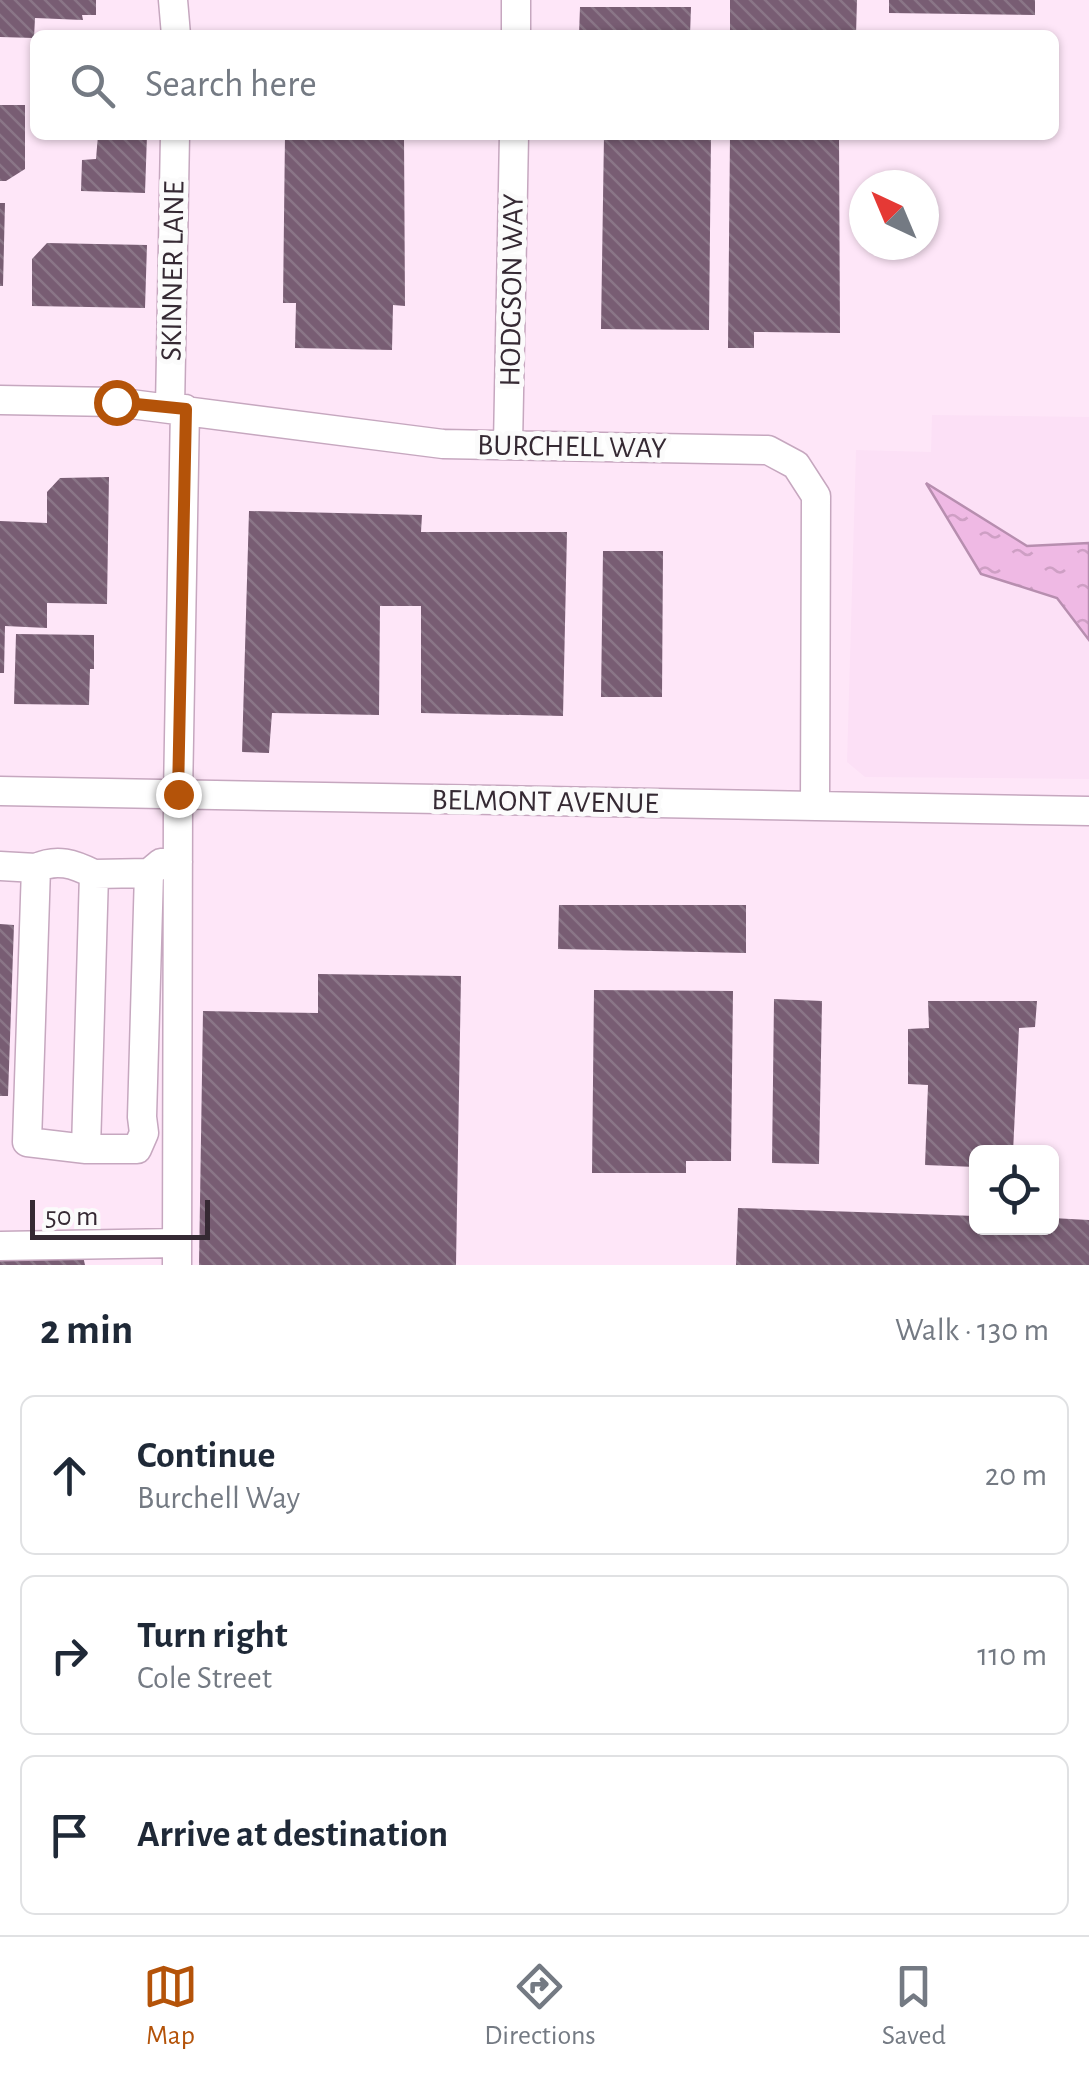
<!DOCTYPE html>
<html lang="en">
<head>
<meta charset="utf-8">
<style>
	:root { --surface:#fff; --page:#f2f2f3; --text:#1f2937; --muted:#747a83; --line:#e0e1e3; --accent:#b45309 }
	body { margin:0; font-family:"Alegreya Sans",sans-serif; background:var(--page); color:var(--text) }
	.controls { position:absolute; right:30px; bottom:30px; display:grid; overflow:hidden; border-radius:15px; box-shadow:0 2px 8px #0004 }
	.controls button { width:90px; height:90px; display:grid; place-items:center; padding:0; border:0; border-bottom:2px solid var(--line); background:var(--surface); color:var(--text); font:50px sans-serif }
	.compass { position:absolute; left:849px; top:170px; width:90px; height:90px; border-radius:50%; background:var(--surface); box-shadow:0 2px 8px #0004; rotate:316deg }
	.scale { position:absolute; left:30px; bottom:25px; width:180px; box-sizing:border-box; padding-left:10px; border:5px solid #352933; border-top:0; font-size:28px; line-height:35px; white-space:nowrap; color:#352933; -webkit-text-stroke:8px #fbfbfb; paint-order:stroke }
	.stop { position:absolute; width:30px; height:30px; margin:-22px; border:8px solid #b45309; border-radius:50%; background:#fff }
	.stop.end { background:#b45309; border-color:#fff; box-shadow:0 2px 10px #0008 }
	.list { margin:0; padding:0; list-style:none }
	h2 { display:flex; justify-content:space-between; align-items:center; height:130px; margin:0; padding:0 40px; font-size:42px }
	h2 small { font-size:32px; font-weight:400; color:var(--muted) }
	.list li { display:grid; grid-template-columns:65px 1fr auto; gap:30px; align-items:center; box-sizing:border-box; height:160px; margin:0 20px 20px; padding:0 20px; border:2px solid var(--line); border-radius:15px }
	.list b { display:block; font-size:38px; white-space:nowrap }
	.list p { margin:0; font-size:32px; white-space:nowrap; color:var(--muted) }
	.list em { font-size:32px; font-style:normal; color:var(--muted) }
	.icon { flex:none; width:55px; height:55px; fill:none; stroke:currentColor; stroke-width:2; stroke-linecap:round; stroke-linejoin:round }
	.map { position:relative; flex:none; width:1089px; height:1265px; overflow:hidden }
	.search { position:absolute; background:var(--surface); box-shadow:0 2px 8px #0004; left:30px; right:30px; top:30px; height:110px; display:flex; align-items:center; gap:25px; box-sizing:border-box; padding:0 35px; border-radius:15px; color:var(--muted); font-size:38px }
	.sheet { height:670px; background:var(--surface) }
	nav { display:flex; justify-content:space-around; align-items:center; box-sizing:border-box; height:140px; border-top:2px solid var(--line); background:var(--surface); font-size:28px; color:var(--muted) }
	nav a { display:grid; justify-items:center; gap:5px }
	nav .on { color:var(--accent) }
	.map>svg:first-child { display:block }
	.built { fill:#fee6f8; fill-rule:evenodd }
	.grass { fill:#fce0f6 }
	.water { fill:url(#water-ripples); stroke:#b78eaf; stroke-width:2.5 }
	.building { fill:url(#building-back-hatch) }
	.lines { fill:none; stroke-linecap:round; stroke-linejoin:round }
	.minor-casing { stroke:#c6a7bf; stroke-width:31 }
	.minor { stroke:#fff; stroke-width:28 }
	.route { stroke:#b45309; stroke-width:12 }
	.labels { text-anchor:middle; stroke-width:10; stroke-linejoin:round; paint-order:stroke }
	.street-label { font-size:30px; fill:#352933; stroke:#fbfbfb }
</style>
</head>
<body>
<div class="map">
<svg width="1089" height="1265" viewBox="0 0 1089 1265">
	<defs>
		<pattern id="water-ripples" width="26" height="14" patternUnits="userSpaceOnUse" patternTransform="scale(2.5)"><rect width="26" height="14" fill="#efb9e4"/><path d="M2 4q2-2 4 0t4 0M15 11q2-2 4 0t4 0" fill="none" stroke="#ce9fc4"/></pattern>
		<pattern id="building-back-hatch" width="6" height="6" patternUnits="userSpaceOnUse" patternTransform="scale(2.5)"><rect width="6" height="6" fill="#785d73"/><path d="M-1 5l2 2M0 0l6 6M5-1l2 2" fill="none" stroke="#8a7687"/></pattern>
	</defs>
	<rect width="100%" height="100%" fill="#fbfbfb"/>
	<!-- built -->
	<path class="built" d="M0,0H1089V1265H0ZM35,35H1054V135H35ZM864,185H924V245H864ZM976,1152H1052V1228H976Z"/>
	<!-- grass -->
	<path class="grass" d="M932,415L1089,417V779L865,777L847,762L856,450L931,452Z"/>
	<!-- water -->
	<path class="water" d="M926,483L1027,546L1089,543V640L1057,598L981,574Z"/>
	<!-- building -->
	<path class="building" d="M0,0H96V15H82L83,20L35,18L34,38L0,37Z
		M730,0H857L856,35H730Z
		M889,0H1035V15L889,13Z
		M580,7H691L690,35H579Z
		M0,105H25V169L6,181H0Z
		M98,135H147L145,193L81,191L82,160L96,159Z
		M285,135L404,137L405,306L393,305L392,350L295,348L296,303H283Z
		M604,135H711L709,330L601,329Z
		M730,135H839L840,333L754,332V348H728Z
		M0,203H5L3,286H0Z
		M47,243L147,245L145,308L32,306V259Z
		M109,477L107,604L47,603V628L5,626L4,673H0V521L47,523V492L60,478Z
		M249,511L422,515L421,532H567L563,716L421,713V606H380L379,715L272,713L269,753L242,752Z
		M603,551H663L662,697H601Z
		M16,634L94,635V669H90L89,705L14,704Z
		M559,905H746V953L558,949Z
		M0,924L14,925L8,1096H0Z
		M318,974L461,976L456,1265H199L203,1011L318,1013Z
		M594,990L733,991L731,1161H686V1173H592Z
		M774,999L822,1001L819,1164L772,1163Z
		M928,1001H1037L1035,1027L1019,1028L1013,1152H976V1167L925,1165L928,1085L908,1084V1029L929,1028Z
		M738,1208L976,1216V1228H1052V1218L1089,1220V1265H736Z
		M82,1252L85,1265H0V1253Z"/>
	<g class="lines">
		<!-- minor casing -->
		<g class="minor-casing">
			<path id="minor" d="M173,0L176,35
				M516,35V0
				M0,400L115,402L443,444L768,450L796,465L816,496L815,806
				M170,408L175,135
				M508,445L514,135
				M0,791L1089,811
				M0,866L36,868
				M94,874L149,873
				M86,1149L27,1142L36,868C57,858 74,864 94,874L86,1149H137L144,1133L142,1117L149,873L161,863L178,862
				M0,1246L177,1243
				M177,1265L178,794L185,409"/>
		</g>
		<!-- minor -->
		<use href="#minor" class="minor"/>
	</g>
	<g class="lines">
		<!-- route -->
		<path class="route" d="M116,402L186,409L178,794"/>
	</g>
	<g class="labels">
		<!-- street labels -->
		<g class="street-label">
			<text transform="translate(172 271) rotate(-89)" y="10">SKINNER LANE</text>
			<text transform="translate(511 290) rotate(-89)" y="10">HODGSON WAY</text>
			<text transform="translate(572 446) rotate(1)" y="10">BURCHELL WAY</text>
			<text transform="translate(545 801) rotate(1)" y="10">BELMONT AVENUE</text>
		</g>
	</g>
</svg>
<div class="controls">
<button><svg class="icon" aria-label="locate" viewBox="0 0 24 24"><circle cx="12" cy="12" r="6"/><path d="M12 2v4M12 18v4M2 12h4M18 12h4"/></svg></button>
</div>
<svg class="compass" viewBox="-18 -18 36 36"><path d="M0-13l5 13h-10z" fill="#e53935"/><path d="M0 13l5-13h-10z" fill="#747a83"/></svg>
<div class="scale">50 m</div>
<div class="stop" style="left:116px;top:402px"></div>
<div class="stop end" style="left:178px;top:794px"></div>
<div class="search"><svg class="icon" aria-label="search" viewBox="0 0 24 24"><circle cx="10" cy="10" r="6"/><path d="M15 15l6 6"/></svg>Search here</div>
</div>
<section class="sheet">
<h2>2 min<small>Walk · 130 m</small></h2>
<ul class="list">
<li><svg class="icon" aria-label="ahead" viewBox="0 0 24 24"><path d="M12 20V5M6 11l6-6 6 6"/></svg><div><b>Continue</b><p>Burchell Way</p></div><em>20 m</em></li>
<li><svg class="icon" aria-label="right" viewBox="0 0 24 24"><path d="M7 20v-9h11M14 6l5 5-5 5"/></svg><div><b>Turn right</b><p>Cole Street</p></div><em>110 m</em></li>
<li><svg class="icon" aria-label="arrive" viewBox="0 0 24 24"><path d="M6 21V4h12l-3 4 3 4H6"/></svg><div><b>Arrive at destination</b></div></li>
</ul>
</section>
<nav>
<a class="on"><svg class="icon" aria-label="map" viewBox="0 0 24 24"><path d="M3 6l6-2 6 2 6-2v14l-6 2-6-2-6 2zM9 4v14M15 6v14"/></svg>Map</a>
<a><svg class="icon" aria-label="directions" viewBox="0 0 24 24"><path d="M12 3l9 9-9 9-9-9zM9 14v-3h6M13 9l2 2-2 2"/></svg>Directions</a>
<a><svg class="icon" aria-label="saved" viewBox="0 0 24 24"><path d="M7 4h10v16l-5-4-5 4z"/></svg>Saved</a>
</nav>
</body>
</html>
